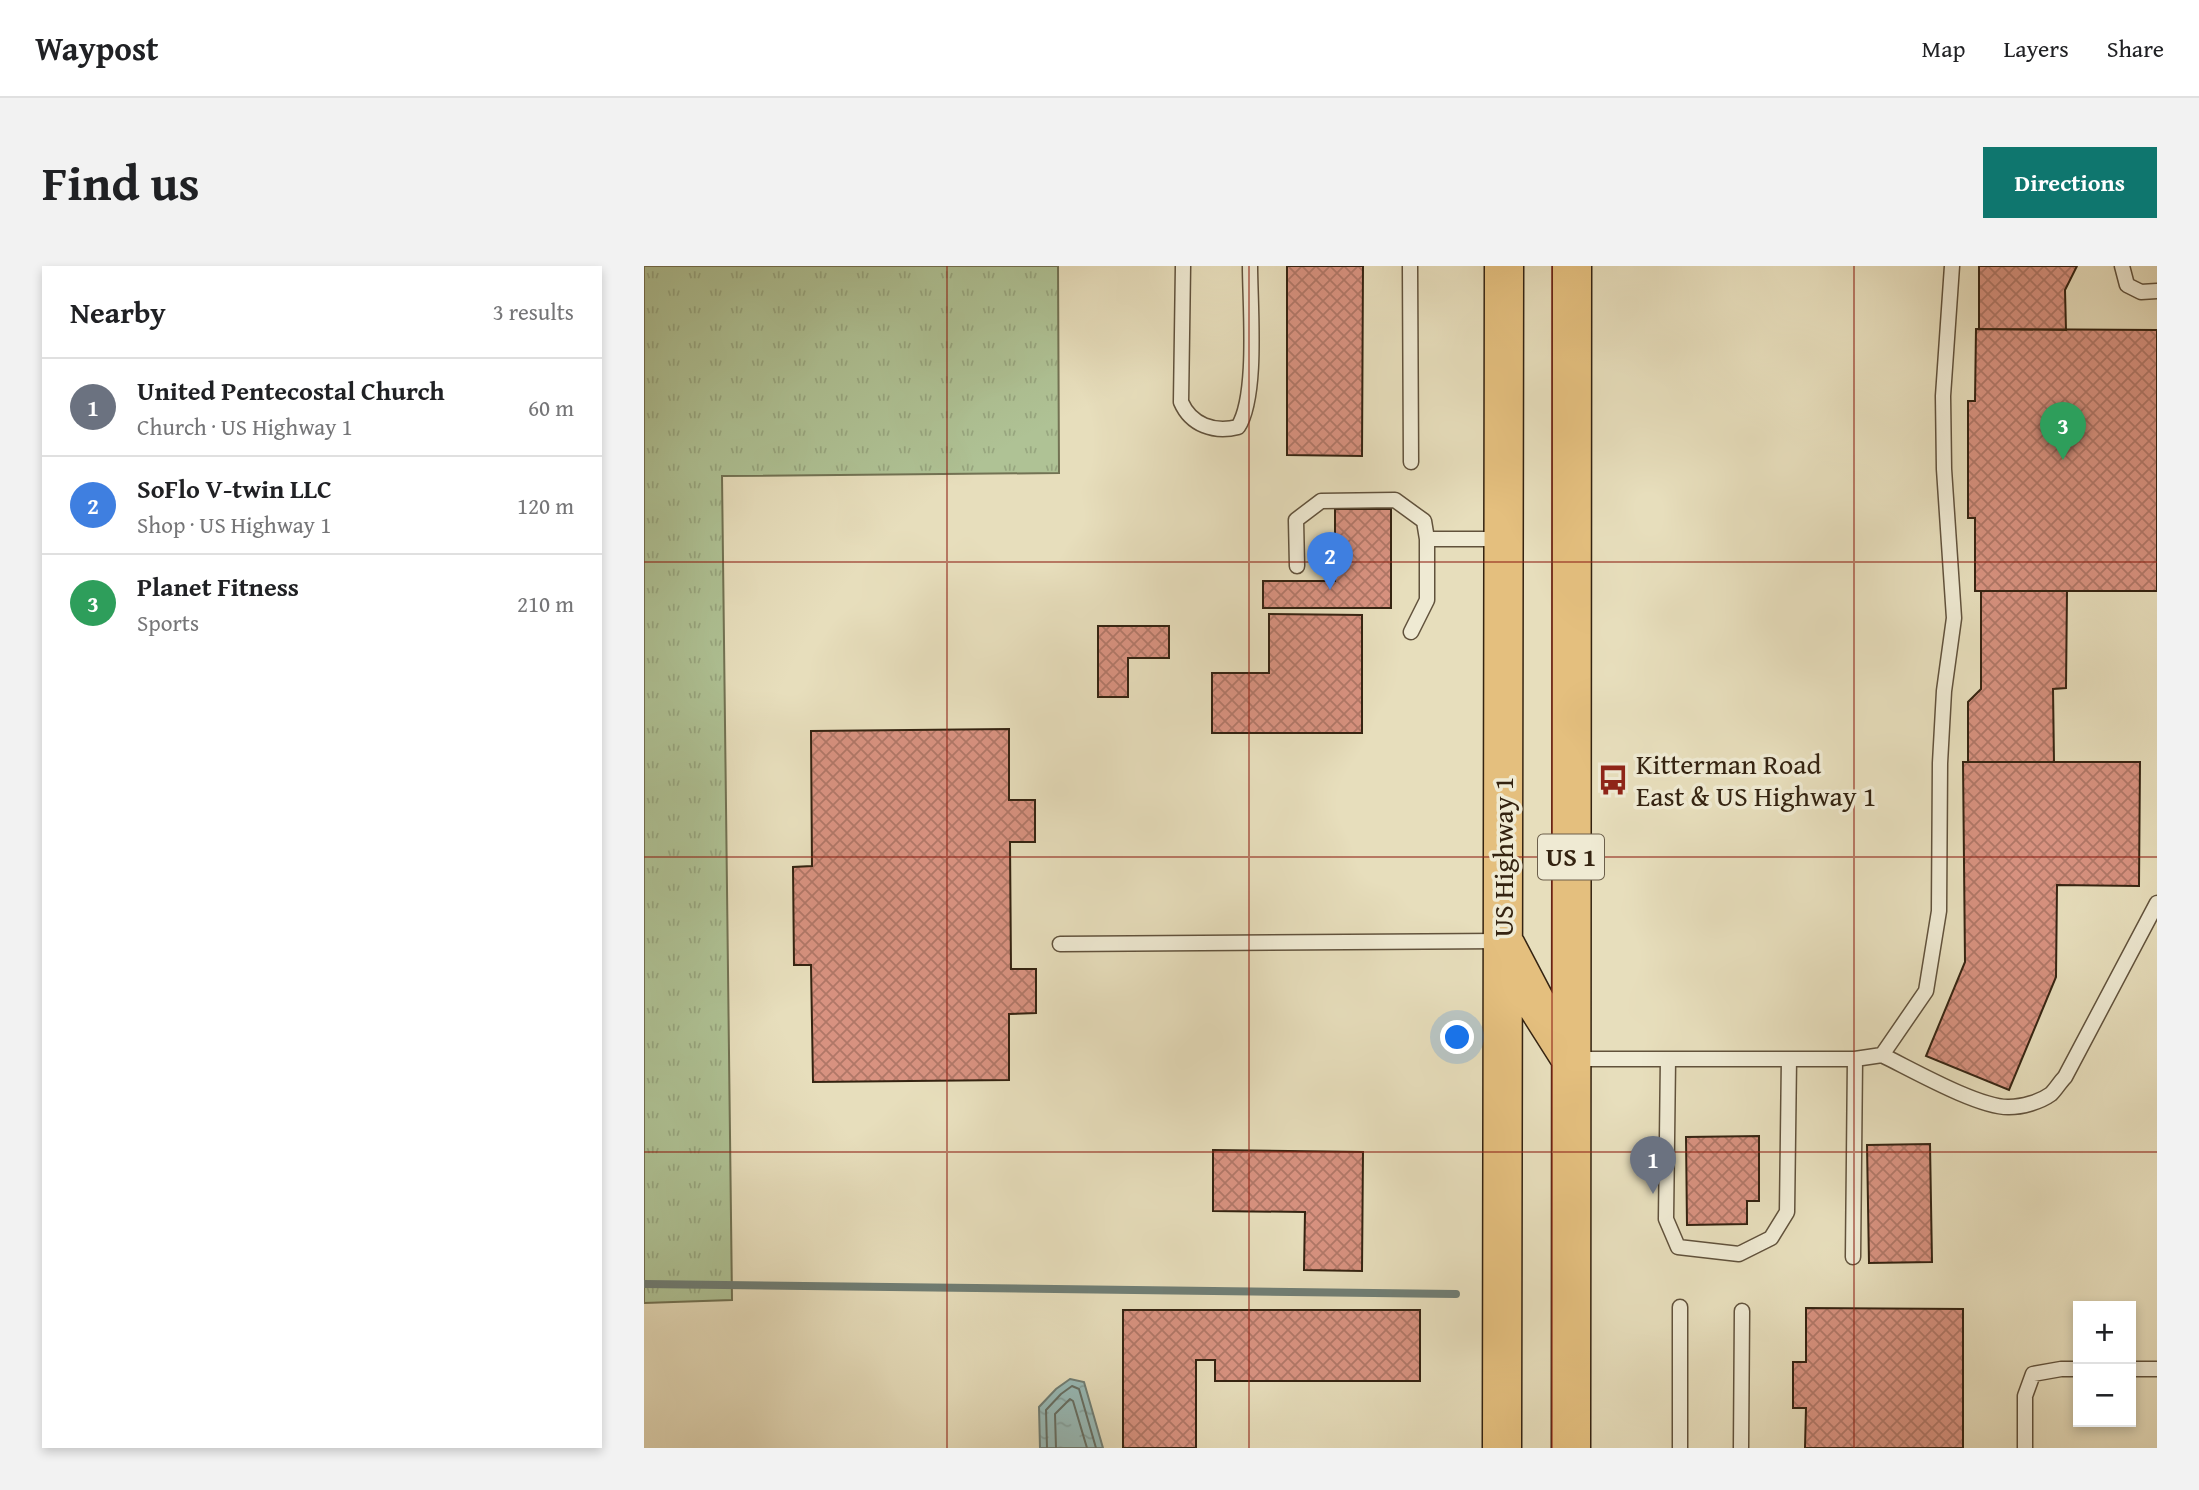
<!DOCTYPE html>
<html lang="en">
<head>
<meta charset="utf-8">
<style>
	:root { --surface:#fff; --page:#f2f2f2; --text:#202124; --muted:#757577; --line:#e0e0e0; --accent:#0f766e }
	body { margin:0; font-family:"Gentium Book Plus",serif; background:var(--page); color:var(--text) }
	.controls { position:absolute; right:21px; bottom:21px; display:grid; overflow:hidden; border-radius:0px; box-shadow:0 4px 10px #0003 }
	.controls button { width:63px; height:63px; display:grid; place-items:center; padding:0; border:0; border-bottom:2px solid var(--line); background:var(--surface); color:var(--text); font:35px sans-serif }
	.you { position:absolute; left:814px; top:772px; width:24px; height:24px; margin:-18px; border:5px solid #fff; border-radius:50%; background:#1a73e8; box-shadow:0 0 0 10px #1a73e833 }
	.badge { display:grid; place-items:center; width:46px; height:46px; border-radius:50%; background:var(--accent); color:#fff; font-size:23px; font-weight:700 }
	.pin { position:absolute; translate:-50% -58px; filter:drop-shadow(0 2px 4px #0008) }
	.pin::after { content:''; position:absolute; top:37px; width:24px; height:21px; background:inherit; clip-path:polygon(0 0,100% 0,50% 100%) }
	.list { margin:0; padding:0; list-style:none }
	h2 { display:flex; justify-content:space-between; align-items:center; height:91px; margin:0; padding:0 28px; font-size:30px }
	h2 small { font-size:23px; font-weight:400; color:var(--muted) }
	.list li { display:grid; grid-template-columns:46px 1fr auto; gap:21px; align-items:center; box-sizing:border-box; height:98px; padding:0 28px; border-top:2px solid var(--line) }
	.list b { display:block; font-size:26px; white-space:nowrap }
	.list p { margin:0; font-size:23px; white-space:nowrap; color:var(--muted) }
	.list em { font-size:23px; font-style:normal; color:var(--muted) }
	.map { position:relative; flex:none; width:1513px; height:1182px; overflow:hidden; border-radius:0px }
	header { display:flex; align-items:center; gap:42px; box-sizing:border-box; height:98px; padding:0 35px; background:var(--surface); border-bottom:2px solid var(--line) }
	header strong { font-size:33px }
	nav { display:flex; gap:38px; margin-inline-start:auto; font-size:24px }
	.intro { display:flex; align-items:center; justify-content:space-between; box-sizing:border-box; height:168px; padding:0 42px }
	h1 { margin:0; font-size:49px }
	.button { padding:18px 32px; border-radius:0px; background:var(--accent); color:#fff; font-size:24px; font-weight:700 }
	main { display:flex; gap:42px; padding:0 42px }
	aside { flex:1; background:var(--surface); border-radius:0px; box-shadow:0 4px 10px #0003 }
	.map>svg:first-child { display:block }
	.grass { fill:url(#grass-tufts); stroke:#727253; stroke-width:2 }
	.water { fill:url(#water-ripples); stroke:#707e75; stroke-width:2 }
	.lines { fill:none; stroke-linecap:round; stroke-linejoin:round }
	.shore { stroke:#666f64; stroke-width:2 }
	.stream { stroke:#707e75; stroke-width:8 }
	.building { fill:url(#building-cross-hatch); stroke:#342311; stroke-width:2 }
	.lane-casing { stroke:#61523c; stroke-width:17 }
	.primary-casing { stroke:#342311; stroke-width:41 }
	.lane { stroke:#efead3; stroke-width:14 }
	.primary { stroke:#e4bf7e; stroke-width:38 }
	.grid { fill:none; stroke:#8f2418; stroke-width:2; stroke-opacity:0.55 }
	.labels { text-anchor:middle; stroke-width:7; stroke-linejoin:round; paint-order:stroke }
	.shield { fill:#efead3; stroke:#6c5f4b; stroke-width:2 }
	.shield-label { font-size:26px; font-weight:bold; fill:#342311 }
	.poi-label { font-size:28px; fill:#342311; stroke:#efead3; text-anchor:start }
	.street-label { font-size:28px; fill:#342311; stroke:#efead3 }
</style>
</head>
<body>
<header>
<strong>Waypost</strong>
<nav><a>Map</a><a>Layers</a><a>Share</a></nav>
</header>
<div class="intro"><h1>Find us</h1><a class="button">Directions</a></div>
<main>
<aside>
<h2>Nearby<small>3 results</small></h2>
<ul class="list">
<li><span class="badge" style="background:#6b7280">1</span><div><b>United Pentecostal Church</b><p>Church · US Highway 1</p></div><em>60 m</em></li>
<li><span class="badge" style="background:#3f7fe0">2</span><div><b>SoFlo V-twin LLC</b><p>Shop · US Highway 1</p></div><em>120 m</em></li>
<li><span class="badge" style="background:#2e9e5b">3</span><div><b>Planet Fitness</b><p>Sports</p></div><em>210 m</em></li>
</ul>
</aside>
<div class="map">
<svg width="1513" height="1182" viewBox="0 0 1513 1182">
	<defs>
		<pattern id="grass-tufts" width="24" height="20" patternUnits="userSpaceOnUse" patternTransform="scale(1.75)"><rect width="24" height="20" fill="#afc295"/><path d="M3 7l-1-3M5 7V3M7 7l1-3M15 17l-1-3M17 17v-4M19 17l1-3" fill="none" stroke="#97a67f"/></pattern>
		<pattern id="water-ripples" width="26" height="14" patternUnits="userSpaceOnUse" patternTransform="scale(1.75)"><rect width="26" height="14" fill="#98bbb8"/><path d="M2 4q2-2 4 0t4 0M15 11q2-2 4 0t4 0" fill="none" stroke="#84a09d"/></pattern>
		<pattern id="building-cross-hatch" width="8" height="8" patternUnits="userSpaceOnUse" patternTransform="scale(1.75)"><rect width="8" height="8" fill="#d89280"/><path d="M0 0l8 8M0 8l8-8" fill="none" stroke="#b07767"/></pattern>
	</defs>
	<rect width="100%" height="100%" fill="#e7debc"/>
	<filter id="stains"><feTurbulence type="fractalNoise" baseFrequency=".00286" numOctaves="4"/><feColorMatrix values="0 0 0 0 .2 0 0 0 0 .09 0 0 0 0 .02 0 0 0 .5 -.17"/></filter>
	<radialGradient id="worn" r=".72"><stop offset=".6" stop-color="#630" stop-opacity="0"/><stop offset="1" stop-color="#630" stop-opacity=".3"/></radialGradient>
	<!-- grass -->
	<path class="grass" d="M0,0H414L415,207L78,210L88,1034L0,1037Z"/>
	<!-- water -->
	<path class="water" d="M426,1113L440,1116L459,1182H396L395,1141L412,1123Z"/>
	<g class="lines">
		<!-- shore -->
		<path class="shore" d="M403,1182L402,1144L417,1128L428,1120L435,1123L452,1182
			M412,1182L411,1148L426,1133L429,1135L443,1182"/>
		<!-- stream -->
		<path class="stream" d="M0,1018L812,1028"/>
	</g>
	<!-- building -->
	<path class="building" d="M643,0H719L718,190L643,189Z
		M1335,0H1433L1421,24L1422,64L1335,63Z
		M1332,63L1513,64V325H1331V252H1324V135H1331Z
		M691,243H747V342H619V315H691Z
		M1337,325H1423L1422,422L1409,423L1410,496H1324V436L1337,423Z
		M625,348L718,349V467H568V407H625Z
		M454,360H525V392H484V431H454Z
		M365,463V534H391V576H366L367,703H392V747L365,748V814L169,816L167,699H150L149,601L168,600L167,465Z
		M1319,496H1496L1495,620L1413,619L1412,711L1365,824L1282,790L1321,696Z
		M1115,870V935H1103V958L1043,959L1042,871Z
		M1286,878L1288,996L1225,997L1223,879Z
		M569,884L719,886L718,1005L660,1004L661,946L569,945Z
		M1162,1042L1319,1043V1182H1161L1162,1142H1149V1096H1162Z
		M479,1044H776V1115H571V1094H552V1182H479Z"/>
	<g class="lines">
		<!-- lane casing -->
		<g class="lane-casing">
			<path id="lane" d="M539,0L537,136C547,159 570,167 594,161C614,130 606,39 606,0
				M766,0L767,196
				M1478,0L1483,19L1497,26L1513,25
				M653,300L652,254L677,235L751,234L780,255L783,273
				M767,366L783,334V273H857
				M416,678L858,675
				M1238,789C1267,803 1335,842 1365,841C1378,841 1396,836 1407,828C1412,823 1416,816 1421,811L1513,637
				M928,793H1211L1238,789L1282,725L1295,645L1296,497L1300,425L1310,352L1300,203L1299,130L1308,0
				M1024,793L1022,953L1034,981L1095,988L1127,972L1143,946L1145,793
				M1209,991L1211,793
				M1036,1041V1182
				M1487,1103H1513
				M1097,1182L1098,1045
				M1381,1182V1130L1389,1108L1417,1103H1434"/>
		</g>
		<!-- primary casing -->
		<g class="primary-casing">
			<path id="primary" d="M862,680L894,741L927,793
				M858,1182L860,0
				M927,1182L928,0"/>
		</g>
		<!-- lane -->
		<use href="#lane" class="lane"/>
		<!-- primary -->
		<use href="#primary" class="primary"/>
	</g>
	<!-- grid -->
	<path class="grid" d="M303,0V1182M605,0V1182M908,0V1182M1210,0V1182M0,296H1513M0,591H1513M0,886H1513"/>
	<!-- icons -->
	<defs>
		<g id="bus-bare" transform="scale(2.415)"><path d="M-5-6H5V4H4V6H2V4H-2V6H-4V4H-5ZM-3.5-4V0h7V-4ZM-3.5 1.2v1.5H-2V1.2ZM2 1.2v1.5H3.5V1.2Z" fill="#8f2418" stroke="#efead3" stroke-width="2.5" paint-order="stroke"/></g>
	</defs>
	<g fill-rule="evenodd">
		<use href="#bus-bare" x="969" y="514"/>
	</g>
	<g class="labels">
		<!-- shield labels -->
		<rect class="shield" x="894" y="568.5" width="66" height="45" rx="5"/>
		<g class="shield-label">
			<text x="927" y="600">US 1</text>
		</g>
		<!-- poi labels -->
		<g class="poi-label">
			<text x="992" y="508">Kitterman Road<tspan x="992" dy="32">East &amp; US Highway 1</tspan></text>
		</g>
		<!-- street labels -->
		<g class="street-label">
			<text transform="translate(859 591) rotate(-90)" y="10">US Highway 1</text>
		</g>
	</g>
	<rect width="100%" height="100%" filter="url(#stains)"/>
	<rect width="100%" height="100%" fill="url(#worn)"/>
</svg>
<div class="controls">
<button>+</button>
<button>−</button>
</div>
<div class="you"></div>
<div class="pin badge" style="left:1009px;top:928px;background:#6b7280">1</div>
<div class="pin badge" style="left:686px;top:324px;background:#3f7fe0">2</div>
<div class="pin badge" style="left:1419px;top:194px;background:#2e9e5b">3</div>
</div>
</main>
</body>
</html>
